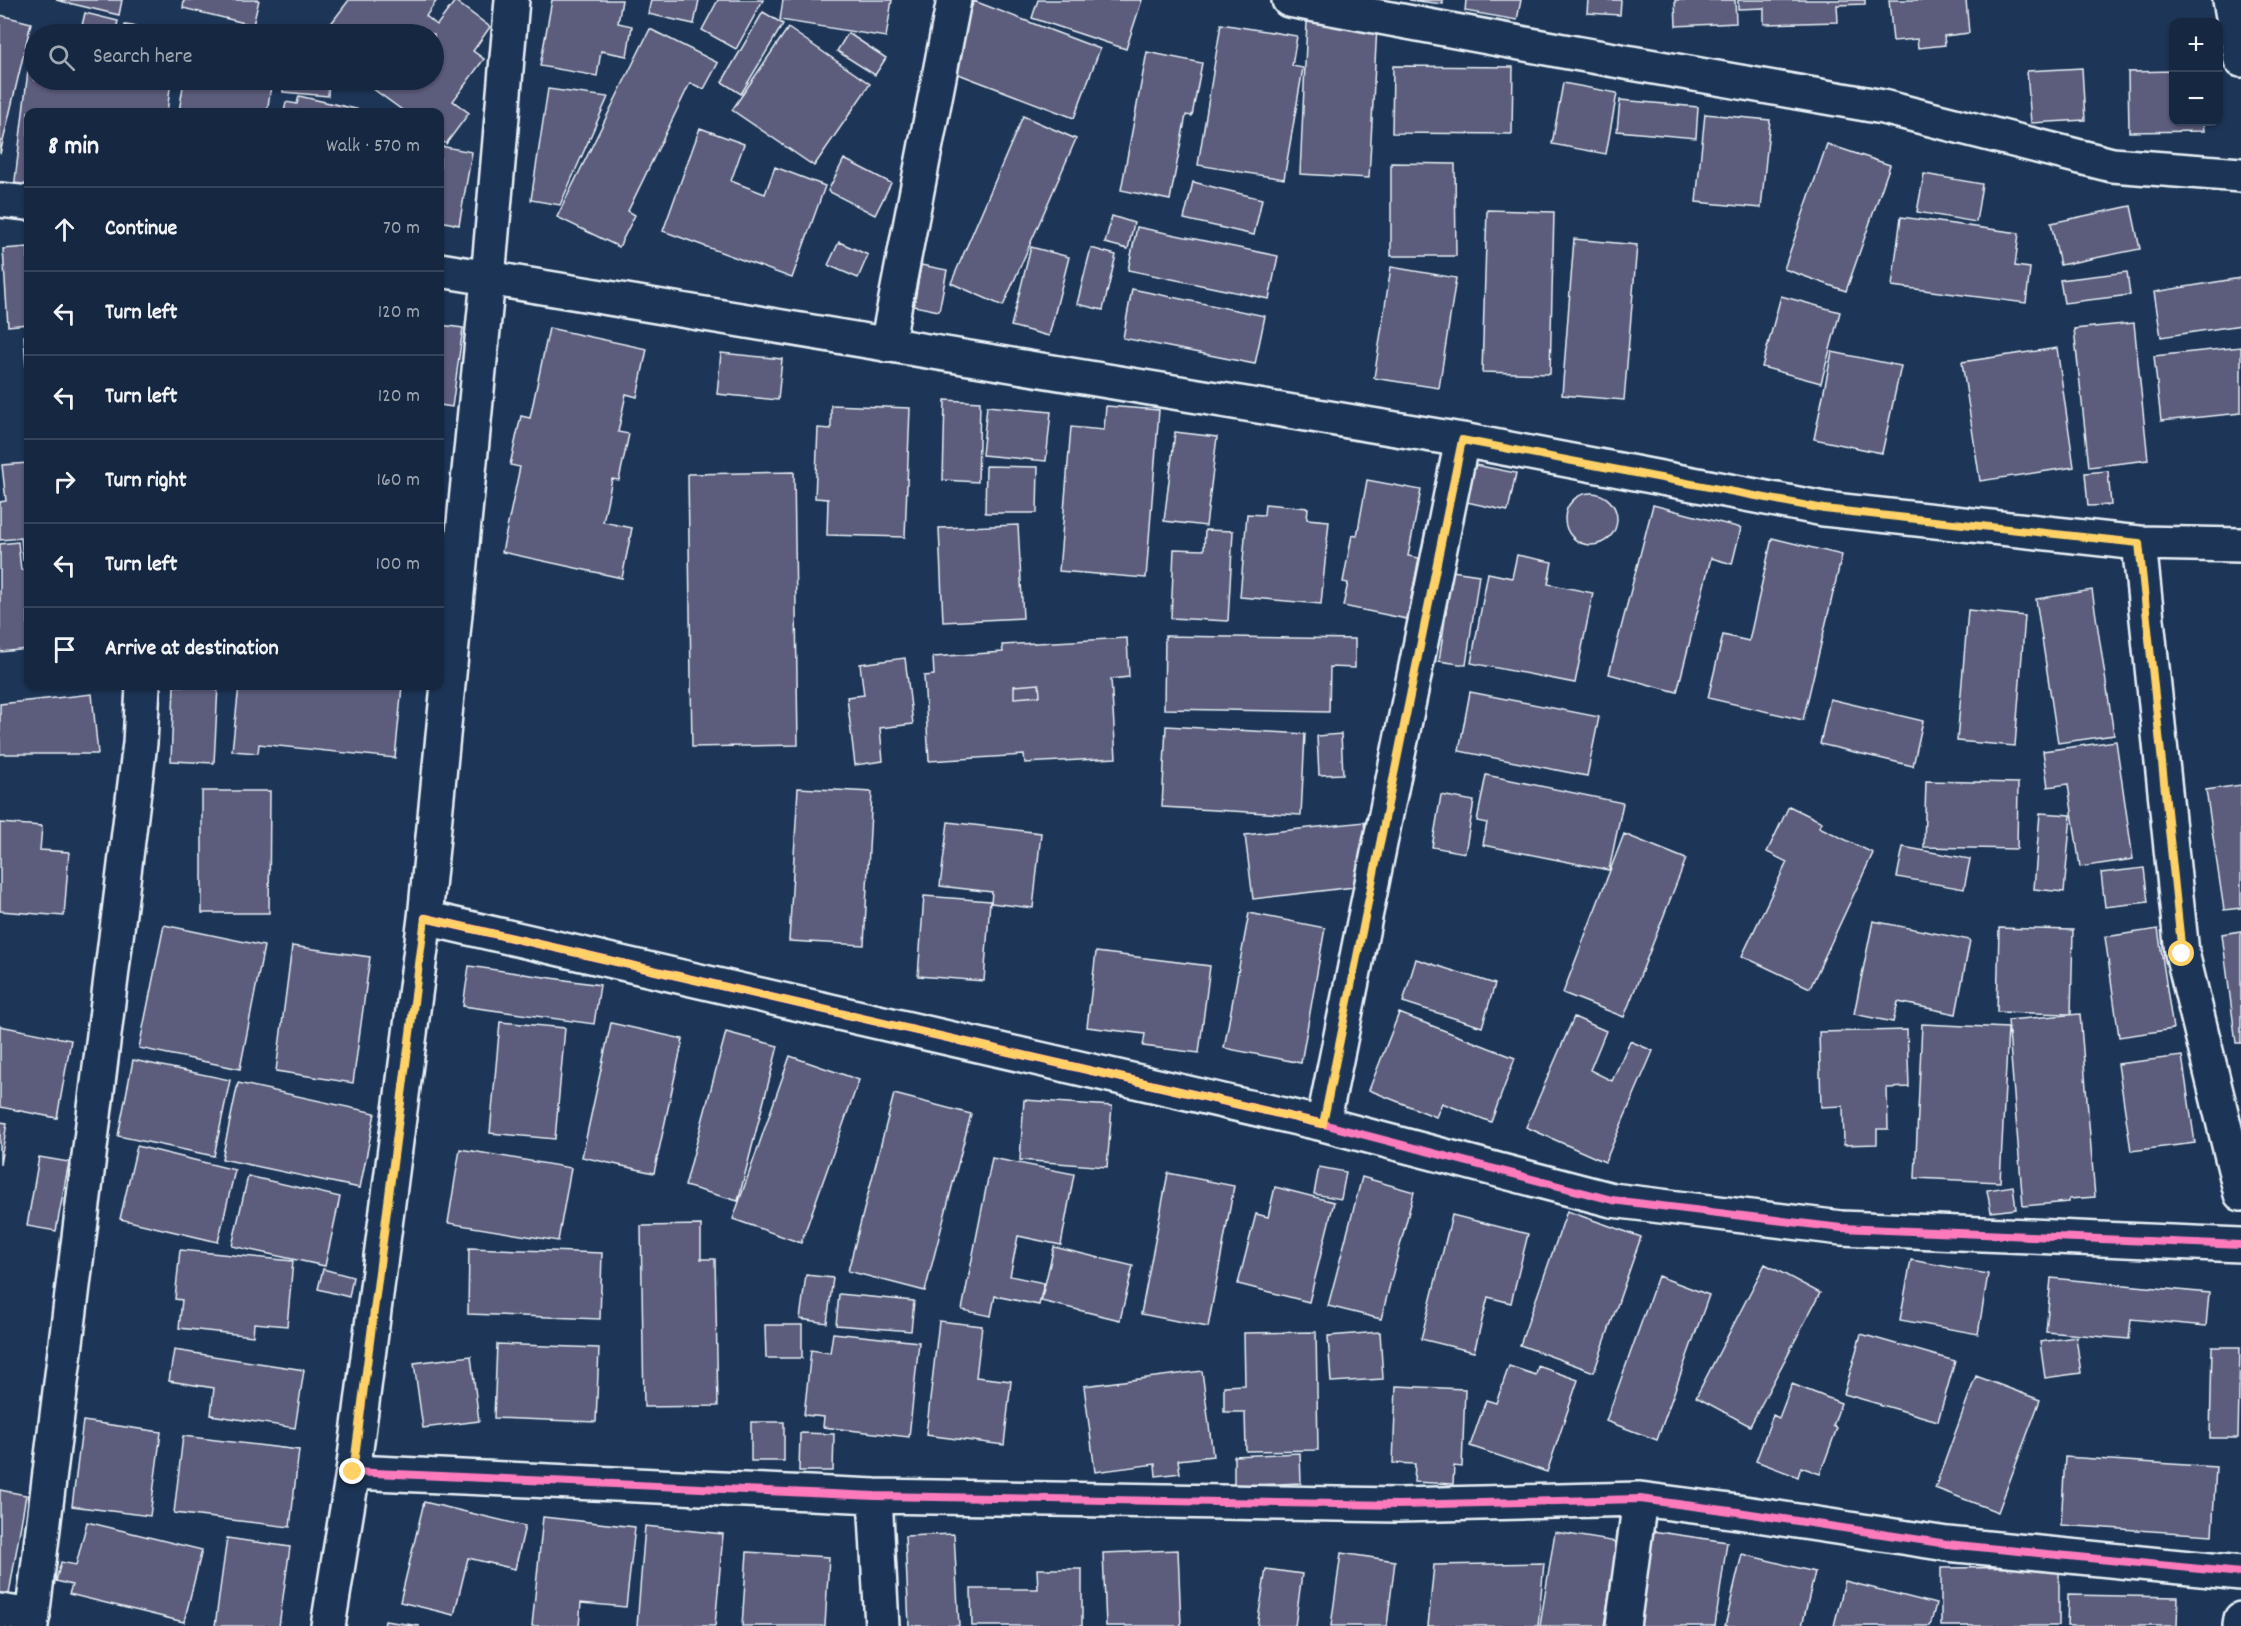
<!DOCTYPE html>
<html lang="en">
<head>
<meta charset="utf-8">
<style>
	:root { --surface:#162841; --page:#1f3048; --text:#f1f3f6; --muted:#9ea6b1; --line:#35445a }
	body { margin:0; font-family:Dekko,sans-serif; background:var(--page); color:var(--text) }
	.controls { position:absolute; right:18px; top:18px; display:grid; overflow:hidden; border-radius:12px; box-shadow:0 2px 4px #0004 }
	.controls button { width:54px; height:54px; display:grid; place-items:center; padding:0; border:0; border-bottom:2px solid var(--line); background:var(--surface); color:var(--text); font:30px sans-serif }
	.stop { position:absolute; width:18px; height:18px; margin:-14px; border:4px solid #ffd166; border-radius:50%; background:#fff }
	.stop.end { background:#ffd166; border-color:#fff; box-shadow:0 2px 6px #0008 }
	.list { margin:0; padding:0; list-style:none }
	h2 { display:flex; justify-content:space-between; align-items:center; height:78px; margin:0; padding:0 24px; font-size:26px }
	h2 small { font-size:20px; font-weight:400; color:var(--muted) }
	.list li { display:grid; grid-template-columns:39px 1fr auto; gap:18px; align-items:center; box-sizing:border-box; height:84px; padding:0 24px; border-top:2px solid var(--line) }
	.list b { display:block; font-size:22px; white-space:nowrap }
	.list em { font-size:20px; font-style:normal; color:var(--muted) }
	.icon { flex:none; width:33px; height:33px; fill:none; stroke:currentColor; stroke-width:2; stroke-linecap:round; stroke-linejoin:round }
	.map { position:relative; flex:none; width:2241px; height:1626px; overflow:hidden }
	.search { position:absolute; background:var(--surface); box-shadow:0 2px 4px #0004; left:24px; top:24px; width:420px; height:66px; display:flex; align-items:center; gap:15px; box-sizing:border-box; padding:0 21px; border-radius:33px; color:var(--muted); font-size:22px }
	.panel { position:absolute; background:var(--surface); box-shadow:0 2px 4px #0004; left:24px; top:108px; width:420px; height:582px; border-radius:12px }
	.map>svg:first-child { display:block }
	.building { fill:#5c5b7c; stroke:#e8f1f8; stroke-width:1.5; fill-rule:evenodd }
	.lines { fill:none; stroke-linecap:round; stroke-linejoin:round }
	.minor-casing { stroke:#e8f1f8; stroke-width:38 }
	.minor { stroke:#1d3557; stroke-width:33 }
	.cycleway-casing { stroke:#1d3557; stroke-width:11 }
	.cycleway { stroke:#fd7abc; stroke-width:8 }
	.route { stroke:#ffd166; stroke-width:8 }
</style>
</head>
<body>
<div class="map">
<svg width="2241" height="1626" viewBox="0 0 2241 1626">
	<rect width="100%" height="100%" fill="#1d3557"/>
	<filter id="ink" filterUnits="userSpaceOnUse"><feTurbulence type="fractalNoise" baseFrequency=".0167" numOctaves="2"/><feDisplacementMap in="SourceGraphic" scale="12" xChannelSelector="R" yChannelSelector="G"/><feConvolveMatrix kernelMatrix="1 2 1 2 8 2 1 2 1" color-interpolation-filters="sRGB"/></filter>
	<g filter="url(#ink)">
		<!-- building -->
		<path class="building" d="M56,0H122L119,15Z
			M184,0H259L253,25L183,8Z
			M349,0H437L426,16L437,25L455,1L490,27L473,51L484,59L453,101L469,113L446,144L440,139V112H405L361,80H434V34H323Z
			M552,0H622L618,23L632,26L627,56L601,51L597,76L540,66Z
			M651,0H699L694,24L648,14Z
			M718,0H763L736,49L702,30Z
			M783,0H892L886,37L780,20Z
			M1038,0H1142L1126,49L1032,18Z
			M1409,0H1443V4Z
			M1466,0H1521L1517,20L1465,11Z
			M1588,0H1621L1620,15L1587,13Z
			M1675,0H1735L1736,23L1676,26Z
			M1738,0H1865V4L1837,5L1838,22L1764,24V8L1738,9Z
			M1889,0H1966L1969,33L1944,36L1945,45L1918,48L1917,39L1893,41Z
			M974,1L1100,49L1074,118L948,70Z
			M763,12L783,24L741,94L722,82Z
			M85,13L118,21L115,34H80Z
			M0,15L31,23L0,154Z
			M1307,22L1377,26L1369,178L1300,174Z
			M1221,24L1297,36L1292,66L1303,68L1284,179L1198,165Z
			M125,25L177,32V34H124Z
			M788,28L870,84L814,166L732,110Z
			M650,29L718,63L704,89L690,83L628,211L635,215L619,247L557,217Z
			M848,33L886,58L875,75L837,51Z
			M31,45L34,46V80H171L167,112H28V191L14,189Z
			M1147,52L1202,63L1192,116L1186,115L1170,200L1121,190Z
			M1393,66L1513,67L1512,134L1392,133Z
			M2082,68L2085,120L2031,123L2027,71Z
			M2174,71V122H2203L2204,131L2129,132L2128,72Z
			M184,80H272L267,112H179Z
			M284,80H329L328,96L283,92Z
			M1563,83L1617,93L1606,154L1552,144Z
			M548,89L608,97L560,205L531,200Z
			M299,96L369,112H284L286,102L297,104Z
			M1620,100L1698,107L1696,138L1617,131Z
			M1705,114L1770,120L1761,208L1696,202Z
			M1023,116L1076,139L1003,306L951,283Z
			M700,128L744,144L731,181L765,194L775,167L825,186L792,278L663,231Z
			M1827,144L1890,165L1846,291L1784,269Z
			M440,146L472,152L459,225L440,221Z
			M844,159L891,183L875,215L828,191Z
			M1391,163L1455,164L1456,256H1391Z
			M1924,174L1982,184L1976,222L1917,212Z
			M1193,182L1262,199L1254,235L1184,219Z
			M2131,206L2140,249L2060,265L2051,223Z
			M1487,210L1554,212L1550,374L1482,372Z
			M1112,216L1134,223L1128,249L1105,243Z
			M1901,217L2019,233L2015,266L2030,268L2026,303L1892,286Z
			M1137,227L1278,256L1269,299L1128,270Z
			M1574,239L1637,245L1624,400L1562,395Z
			M839,242L868,255L858,278L828,265Z
			M28,247V324L8,326L3,249Z
			M1031,247L1069,257L1049,336L1011,326Z
			M1091,248L1116,255L1103,310L1077,304Z
			M921,265L947,270L939,311L914,306Z
			M1391,267L1456,278L1439,388L1374,378Z
			M2127,272L2130,295L2064,303L2060,280Z
			M2241,278V325L2161,337L2154,292Z
			M1132,289L1265,316L1255,364L1123,338Z
			M1781,296L1840,312L1821,383L1762,367Z
			M2134,323L2148,460L2089,467L2074,329Z
			M440,325L463,328L452,407L440,405Z
			M549,328L647,349L637,397L626,394L618,432L629,434L619,480L612,479L603,522L632,528L622,578L502,552L520,467L510,465L521,416L530,418Z
			M28,335V368H26L24,336Z
			M2241,347V413L2161,421L2154,356Z
			M2057,348L2074,467L1980,481L1962,362Z
			M1832,352L1901,366L1882,453L1814,439Z
			M721,353L782,359L778,400L717,394Z
			M945,400L980,402L978,482L943,480Z
			M831,405L910,408L905,537L827,535L828,499L815,498L818,428L831,429Z
			M987,406L1051,412L1046,461L982,455Z
			M1106,406L1159,410L1146,578L1059,571L1071,427L1104,430Z
			M1175,432L1217,437L1206,526L1164,521Z
			M28,463V559L23,560L21,538L0,540V502L6,501L2,465Z
			M1470,464L1516,473L1508,511L1462,501Z
			M986,466L1038,467L1037,513H985Z
			M2108,471L2111,505L2088,506L2085,473Z
			M794,472L798,745L692,747L688,474Z
			M1367,480L1421,490L1408,556L1419,558L1407,619L1343,606L1348,583L1343,582L1352,535L1357,536Z
			M1565 519a26 26 0 1 1 52 0a26 26 0 1 1-52 0Z
			M1265,504L1308,508L1307,519L1329,521L1321,604L1240,597L1247,514L1264,515Z
			M1653,505L1741,528L1732,564L1711,558L1677,692L1609,674Z
			M1018,525L1023,618L943,622L939,528Z
			M1205,530L1233,531L1228,621L1171,618L1174,549L1204,550Z
			M1772,538L1842,555L1803,720L1708,698L1723,635L1749,641Z
			M18,542L21,570L28,569V649L0,652V544Z
			M1517,555L1552,562L1548,584L1593,593L1575,683L1471,663L1488,573L1512,578Z
			M1452,571L1479,575L1466,665L1439,661Z
			M2092,590L2114,735L2058,743L2036,599Z
			M1968,610L2025,616L2015,746L1957,741Z
			M1165,636L1355,639V668L1330,667L1329,712L1164,709Z
			M1127,638L1129,677L1111,679L1116,758L1025,763L1024,755L929,761L924,676L934,675L933,657L1003,652L1002,645ZM1039,684L1040,696L1014,698V686Z
			M905,658L913,724L880,728L883,761L855,765L847,697L864,695L860,664Z
			M1039,684L1040,696L1014,698V686Z
			M174,686H218L214,763L171,761Z
			M239,686H402L395,758L259,744L258,753L232,751Z
			M1470,692L1599,717L1587,776L1459,751Z
			M92,694L98,754H0V704Z
			M1830,699L1923,721L1913,766L1820,744Z
			M1166,726L1305,734L1301,815L1162,807Z
			M1341,734L1343,774L1319,775L1317,736Z
			M2116,741L2133,859L2080,867L2068,784L2048,787L2043,751Z
			M1486,775L1623,803L1609,870L1483,845L1487,823L1477,821Z
			M1926,781L2018,783L2017,849L1924,847Z
			M2241,785V908L2224,910L2206,790Z
			M798,788L872,792L864,945L789,941Z
			M202,791H270L269,913H202Z
			M1441,795L1474,801L1465,853L1432,847Z
			M1789,806L1822,822L1819,827L1873,853L1810,988L1742,956L1787,862L1767,852Z
			M2040,813L2071,815L2064,892L2034,889Z
			M948,822L1041,833L1033,908L991,903L992,892L940,886Z
			M1364,822L1371,885L1253,899L1245,835Z
			M0,823L42,826L40,850L69,852L64,916L0,911Z
			M1624,834L1686,859L1624,1017L1563,993Z
			M1903,847L1970,859L1964,889L1897,877Z
			M2144,868L2148,902L2105,907L2101,873Z
			M924,896L990,901L984,981L918,976Z
			M1249,913L1325,928L1301,1063L1224,1048Z
			M1873,921L1970,940L1956,1014L1898,1002L1893,1022L1854,1014Z
			M164,925L264,946L240,1069L139,1048Z
			M1999,928L2073,930L2071,1014L1997,1012Z
			M2158,929L2173,1029L2119,1037L2105,937Z
			M2241,931V1043H2236L2222,934Z
			M292,946L370,957L353,1083L276,1071Z
			M1096,952L1210,966L1199,1053L1143,1046L1145,1034L1087,1027Z
			M1416,959L1495,984L1482,1027L1403,1002Z
			M469,966L600,985L594,1024L463,1006Z
			M1399,1013L1515,1058L1491,1122L1442,1103L1436,1117L1369,1090Z
			M2080,1014L2095,1197L2069,1199V1202L2023,1206L2008,1020Z
			M1574,1017L1606,1031L1590,1070L1612,1081L1630,1041L1653,1051L1605,1162L1526,1127Z
			M500,1022L565,1028L555,1139L490,1133Z
			M611,1023L683,1039L654,1173L582,1157Z
			M1922,1024L2008,1028L2000,1182L1915,1178Z
			M0,1026L71,1040L57,1118L0,1107Z
			M1907,1030L1909,1087L1887,1088L1888,1129H1877V1144L1844,1145L1843,1106L1821,1107L1819,1032Z
			M726,1032L778,1046L738,1201L685,1186Z
			M790,1056L859,1080L801,1243L733,1219Z
			M2182,1056L2195,1143L2131,1151L2118,1064Z
			M133,1060L230,1080L214,1156L118,1136Z
			M238,1083L375,1113L360,1188L222,1159Z
			M894,1094L971,1114L925,1291L848,1271Z
			M1024,1100L1112,1106L1107,1167L1020,1160Z
			M0,1122L7,1123L0,1165Z
			M137,1146L235,1170L218,1242L120,1219Z
			M460,1149L571,1168L558,1241L448,1223Z
			M39,1157L69,1162L56,1231L27,1226Z
			M992,1158L1074,1174L1061,1245L1018,1236L1010,1276L1044,1283L1039,1305L995,1296L991,1316L962,1310Z
			M1319,1167L1346,1172L1341,1199L1314,1194Z
			M1168,1173L1234,1186L1208,1327L1141,1314Z
			M248,1176L340,1197L325,1266L232,1246Z
			M1362,1177L1414,1192L1381,1319L1328,1306Z
			M2013,1186L2016,1209L1991,1212L1987,1190Z
			M1275,1187L1334,1202L1309,1302L1238,1284L1256,1214L1268,1217Z
			M1567,1211L1641,1237L1594,1372L1520,1345Z
			M1452,1215L1528,1234L1511,1303L1488,1297L1474,1352L1421,1339Z
			M701,1225V1259H715L718,1406L644,1407L641,1226Z
			M1054,1247L1133,1266L1120,1320L1041,1301Z
			M469,1248L602,1253L600,1319L468,1314Z
			M180,1250L293,1261L287,1326L254,1323L253,1336L179,1328L182,1300L175,1299Z
			M1911,1260L1988,1274L1978,1334L1900,1320Z
			M1765,1264L1820,1293L1750,1426L1696,1397Z
			M323,1269L353,1277L349,1297L318,1289Z
			M806,1275L833,1278L827,1323L800,1319Z
			M1658,1276L1709,1295L1657,1440L1606,1421Z
			M2051,1278L2209,1293L2206,1326L2131,1319L2129,1339L2046,1332Z
			M839,1294L914,1301L911,1331L836,1325Z
			M939,1321L982,1326L976,1377L1011,1381L1004,1445L926,1435Z
			M765,1325H802V1358H766Z
			M1316,1332L1318,1450L1246,1451L1245,1412H1224V1386L1245,1385L1244,1333Z
			M1380,1332L1383,1379L1331,1382L1328,1336Z
			M833,1333L919,1342L909,1437L823,1427L824,1417L804,1415L811,1350L830,1353Z
			M1861,1334L1955,1361L1938,1421L1844,1394Z
			M2076,1337L2081,1373L2045,1378L2040,1342Z
			M497,1344L599,1348L596,1422L494,1418Z
			M2212,1347H2240L2238,1438H2210Z
			M174,1350L304,1370L295,1428L211,1415L214,1388L169,1381Z
			M471,1356L479,1421L423,1428L414,1363Z
			M1509,1366L1536,1375L1538,1366L1578,1380L1547,1472L1470,1446L1486,1400L1496,1403Z
			M1202,1371L1213,1456L1178,1460L1180,1473L1156,1476L1155,1464L1095,1472L1084,1386Z
			M1976,1376L2040,1400L1998,1512L1935,1488Z
			M1792,1384L1841,1403L1833,1426L1837,1428L1820,1474L1801,1467L1798,1477L1756,1461L1773,1415L1779,1418Z
			M1396,1386L1465,1389L1462,1467L1454,1466L1453,1484L1414,1482L1415,1464L1393,1463Z
			M83,1421L161,1432L150,1516L72,1506Z
			M751,1422H784V1461H751Z
			M800,1433L834,1434L833,1471H799Z
			M183,1436L299,1450L290,1527L174,1513Z
			M1300,1453L1301,1483L1234,1486V1456Z
			M2065,1457L2216,1467L2212,1535L2061,1525Z
			M0,1490L26,1495L9,1594L0,1593Z
			M424,1502L525,1526L515,1569L468,1558L454,1615L400,1602Z
			M543,1517L635,1527L626,1607L581,1603L579,1626H532Z
			M87,1522L202,1550L184,1622L69,1594L72,1585L56,1581L61,1562L76,1565Z
			M645,1526L723,1534L715,1626H637Z
			M1652,1531L1727,1542L1715,1626H1638Z
			M1555,1532L1617,1542L1604,1626H1540Z
			M954,1534L959,1626H909L905,1536Z
			M227,1538L290,1547L279,1626H215Z
			M1178,1550L1181,1626H1106L1103,1553Z
			M747,1552L829,1557L825,1626H742Z
			M1341,1553L1395,1561L1387,1626H1331Z
			M1742,1554L1815,1572L1802,1626H1725Z
			M1544,1563L1538,1626H1428L1434,1565Z
			M2059,1567V1626H1941V1568Z
			M1037,1569H1082V1626H972L971,1589H1038Z
			M1266,1569L1302,1574L1295,1626H1257Z
			M1845,1581L1936,1604L1930,1626H1834Z
			M2068,1595L2178,1597L2177,1626H2067Z
			M385,1621L420,1626H384Z"/>
		<g class="lines">
			<!-- minor casing -->
			<g class="minor-casing">
				<path id="minor" d="M1289,0L1563,51L1883,107L2112,165L2241,175
					M2230,0L2241,60
					M0,200L28,203
					M440,270L1462,440L1824,509L2139,543L2241,545
					M887,345L954,0
					M2139,543L2182,953L2241,1194
					M425,918L1323,1124L1612,1200L1841,1228L2241,1245
					M1323,1124L1462,440
					M353,1472L875,1496L1398,1505L1640,1499L1738,1512L1947,1544L2241,1573
					M875,1496L882,1626
					M0,1611L33,1616
					M31,1626L140,743L143,686
					M328,1626L353,1472L425,918L488,279L512,0
					M1623,1626L1640,1499
					M2240,1626L2241,1619"/>
			</g>
			<!-- minor -->
			<use href="#minor" class="minor"/>
			<!-- cycleway casing -->
			<g class="cycleway-casing">
				<path id="cycleway" d="M425,918L1323,1124L1612,1200L1841,1228L2241,1245
					M353,1472L875,1496L1398,1505L1640,1499L1738,1512L1947,1544L2241,1573"/>
			</g>
			<!-- cycleway -->
			<use href="#cycleway" class="cycleway"/>
		</g>
	</g>
	<g class="lines" filter="url(#ink)">
		<!-- route -->
		<path class="route" d="M353,1472L425,918L1323,1124L1462,440L1824,509L2139,543L2182,954"/>
	</g>
</svg>
<div class="controls">
<button>+</button>
<button>−</button>
</div>
<div class="stop" style="left:2182px;top:954px"></div>
<div class="stop end" style="left:353px;top:1472px"></div>
<div class="search"><svg class="icon" aria-label="search" viewBox="0 0 24 24"><circle cx="10" cy="10" r="6"/><path d="M15 15l6 6"/></svg>Search here</div>
<section class="panel">
<h2>8 min<small>Walk · 570 m</small></h2>
<ul class="list">
<li><svg class="icon" aria-label="ahead" viewBox="0 0 24 24"><path d="M12 20V5M6 11l6-6 6 6"/></svg><div><b>Continue</b></div><em>70 m</em></li>
<li><svg class="icon" aria-label="left" viewBox="0 0 24 24"><path d="M17 20v-9H6M10 6l-5 5 5 5"/></svg><div><b>Turn left</b></div><em>120 m</em></li>
<li><svg class="icon" aria-label="left" viewBox="0 0 24 24"><path d="M17 20v-9H6M10 6l-5 5 5 5"/></svg><div><b>Turn left</b></div><em>120 m</em></li>
<li><svg class="icon" aria-label="right" viewBox="0 0 24 24"><path d="M7 20v-9h11M14 6l5 5-5 5"/></svg><div><b>Turn right</b></div><em>160 m</em></li>
<li><svg class="icon" aria-label="left" viewBox="0 0 24 24"><path d="M17 20v-9H6M10 6l-5 5 5 5"/></svg><div><b>Turn left</b></div><em>100 m</em></li>
<li><svg class="icon" aria-label="arrive" viewBox="0 0 24 24"><path d="M6 21V4h12l-3 4 3 4H6"/></svg><div><b>Arrive at destination</b></div></li>
</ul>
</section>
</div>
</body>
</html>
